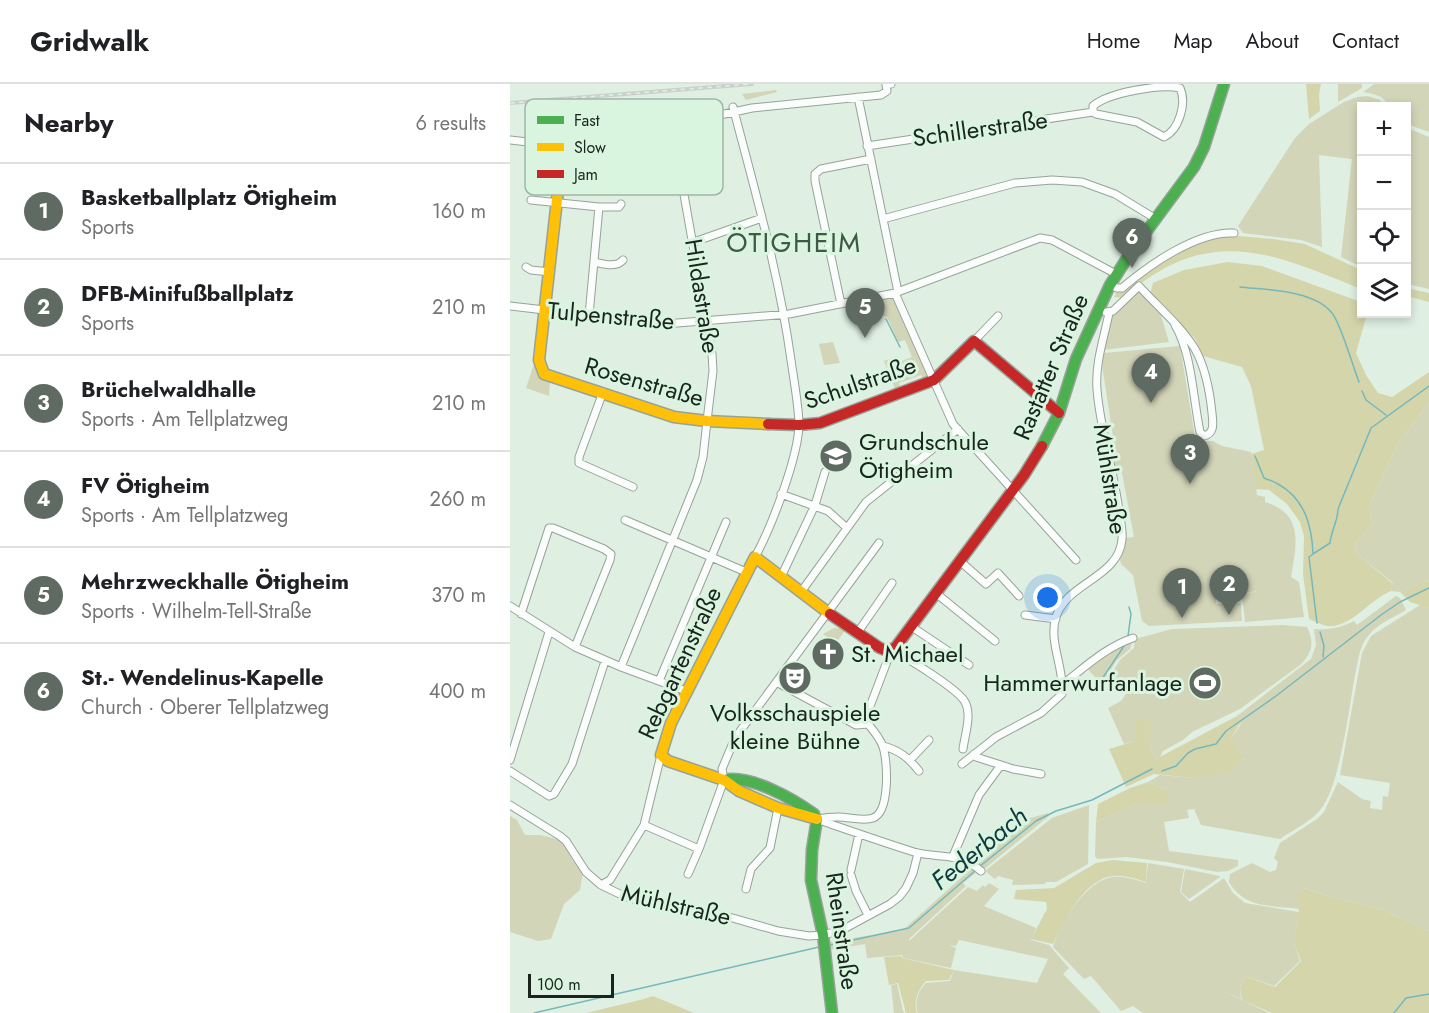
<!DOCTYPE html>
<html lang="en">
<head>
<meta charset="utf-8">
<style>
	:root { --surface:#fff; --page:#f6f6f6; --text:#202124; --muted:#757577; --line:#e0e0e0; --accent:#5f6b62 }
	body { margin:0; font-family:Jost,sans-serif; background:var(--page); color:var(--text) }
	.controls { position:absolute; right:18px; top:18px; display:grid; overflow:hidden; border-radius:0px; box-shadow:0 3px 9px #0003 }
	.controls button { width:54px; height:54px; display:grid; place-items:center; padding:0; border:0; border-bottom:2px solid var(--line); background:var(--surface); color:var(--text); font:30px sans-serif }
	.scale { position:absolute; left:18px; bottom:15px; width:86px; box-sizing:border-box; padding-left:6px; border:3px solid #1a241d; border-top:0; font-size:16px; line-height:21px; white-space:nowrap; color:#1a241d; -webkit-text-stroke:4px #d9f5df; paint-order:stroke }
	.you { position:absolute; left:538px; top:514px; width:21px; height:21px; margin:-15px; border:4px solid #fff; border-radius:50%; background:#1a73e8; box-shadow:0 0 0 9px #1a73e833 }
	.badge { display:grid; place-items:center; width:39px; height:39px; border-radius:50%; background:var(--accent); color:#fff; font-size:20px; font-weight:700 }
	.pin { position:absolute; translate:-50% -50px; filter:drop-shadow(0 2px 3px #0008) }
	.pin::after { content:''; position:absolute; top:32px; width:21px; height:18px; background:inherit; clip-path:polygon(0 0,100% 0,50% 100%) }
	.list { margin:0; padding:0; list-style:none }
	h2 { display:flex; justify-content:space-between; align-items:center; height:78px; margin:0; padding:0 24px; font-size:26px }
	h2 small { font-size:20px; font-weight:400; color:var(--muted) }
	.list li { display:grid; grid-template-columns:39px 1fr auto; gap:18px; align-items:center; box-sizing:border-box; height:96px; padding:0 24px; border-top:2px solid var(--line) }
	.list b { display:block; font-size:22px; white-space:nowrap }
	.list p { margin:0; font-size:20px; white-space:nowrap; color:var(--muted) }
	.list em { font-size:20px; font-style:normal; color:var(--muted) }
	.icon { flex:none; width:33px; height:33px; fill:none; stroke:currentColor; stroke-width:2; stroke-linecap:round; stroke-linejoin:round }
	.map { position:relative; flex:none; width:919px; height:929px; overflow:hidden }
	header { display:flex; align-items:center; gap:36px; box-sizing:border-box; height:84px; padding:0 30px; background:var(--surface); border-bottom:2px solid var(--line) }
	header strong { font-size:28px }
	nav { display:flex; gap:33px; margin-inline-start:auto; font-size:21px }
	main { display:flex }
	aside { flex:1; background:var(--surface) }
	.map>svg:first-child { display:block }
	.green { fill:#d2d5b8 }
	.forest { fill:#d5d5ac }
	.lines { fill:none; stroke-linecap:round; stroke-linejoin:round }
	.stream { stroke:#75b8bc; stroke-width:1.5 }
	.street-casing { stroke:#97a399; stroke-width:9 }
	.fast-casing { stroke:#97a399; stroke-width:13 }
	.slow-casing { stroke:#97a399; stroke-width:13 }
	.jam-casing { stroke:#97a399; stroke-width:13 }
	.street { stroke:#fafdfb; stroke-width:7 }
	.fast { stroke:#4caf50; stroke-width:10 }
	.slow { stroke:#ffc107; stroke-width:10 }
	.jam { stroke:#c62828; stroke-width:10 }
	.rail-casing { stroke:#cbd0cd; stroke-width:4 }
	.rail { stroke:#d9f5df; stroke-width:1.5; stroke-dasharray:4.5; stroke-linecap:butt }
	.labels { text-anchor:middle; stroke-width:6; stroke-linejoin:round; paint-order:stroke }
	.street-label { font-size:24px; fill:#1a241d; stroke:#d9f5df }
	.poi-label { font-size:24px; fill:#1a241d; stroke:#d9f5df; text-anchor:start }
	.water-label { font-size:26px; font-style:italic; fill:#103a3f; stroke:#d9f5df }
	.quarter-label { font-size:27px; letter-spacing:1.5px; fill:#405846; stroke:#d9f5df }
	.key { fill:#d9f5df; stroke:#a0b6a5; stroke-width:1.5 }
	.key-label { font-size:16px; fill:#1a241d }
</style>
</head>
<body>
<header>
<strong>Gridwalk</strong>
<nav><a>Home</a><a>Map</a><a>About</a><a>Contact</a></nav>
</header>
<main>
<aside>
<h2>Nearby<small>6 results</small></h2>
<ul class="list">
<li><span class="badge">1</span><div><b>Basketballplatz Ötigheim</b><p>Sports</p></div><em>160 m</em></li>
<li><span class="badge">2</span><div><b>DFB-Minifußballplatz</b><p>Sports</p></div><em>210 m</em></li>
<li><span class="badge">3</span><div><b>Brüchelwaldhalle</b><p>Sports · Am Tellplatzweg</p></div><em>210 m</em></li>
<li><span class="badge">4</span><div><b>FV Ötigheim</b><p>Sports · Am Tellplatzweg</p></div><em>260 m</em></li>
<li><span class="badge">5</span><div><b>Mehrzweckhalle Ötigheim</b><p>Sports · Wilhelm-Tell-Straße</p></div><em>370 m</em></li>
<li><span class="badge">6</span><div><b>St.- Wendelinus-Kapelle</b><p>Church · Oberer Tellplatzweg</p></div><em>400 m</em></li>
</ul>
</aside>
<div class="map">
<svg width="919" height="929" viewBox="0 0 919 929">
	<rect width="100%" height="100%" fill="#dfefe2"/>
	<!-- green -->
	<path class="green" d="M828,0H852V4L828,18Z
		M864,0H919V48L897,40L896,22H878C874,11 864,10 853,8Z
		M266,6L267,8L236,16L232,10Z
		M858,12L870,16L875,22H852L851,183L831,173L842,75L809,71L812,163L791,156L733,149L728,142L785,54L799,40L834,18L847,13Z
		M897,44L919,53V205L897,200Z
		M629,205L650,228L659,258L593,266L601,231Z
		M385,213L418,293L413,295L411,291L389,299L390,303L385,305L374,277L387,272L389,278L402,273L395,256L388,258L377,233L369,231L364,218Z
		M323,258L330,279L314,281L309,260Z
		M670,262L686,359L689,362L694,357H703L712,362L741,368L747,411L755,413V418C795,430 786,462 781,493L789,498L794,533L735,538L732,511L748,507L706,514V520L731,519L732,537L639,542L632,537L623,491L611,480L610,475L615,454L624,453L612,389L606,390L601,367L605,366L592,281L594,269Z
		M25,277L27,289L40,297L39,312L16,304Z
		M919,319V496L890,508L881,507L883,499L846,469L845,459L863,440L859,422L887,361Z
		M886,512L890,514L896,526C883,534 867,540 858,552C849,562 848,579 845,591C839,624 830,701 811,725C801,738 784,745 770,755L691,741L684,725L677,726L679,734L654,738L659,767L728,776V782L718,787L707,788L657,778L617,773L587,775L585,772L586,738L625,720L660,707L638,698L650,691L684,694L734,675L721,654L732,639L727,632L801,575L806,561L804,545C819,546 830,544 844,537L847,541Z
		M910,521L919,524V847L873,826L818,812L794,804L789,825C761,821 735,825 719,798L720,790L742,779L760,788L766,786L768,778L764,774L770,759L807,735L814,728L828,698L852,715L861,717L860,724L872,726L873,712L878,713L880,699L830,691L852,569L861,552Z
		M773,541L797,543C805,558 802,570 790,581L730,625L682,648L673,656L653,667L650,673L646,675L640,663L625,657L614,660L598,624L611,617L616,610L614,604L601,595V590L610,576L624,564L625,555L662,545Z
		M324,544L336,545L326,559L313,550Z
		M622,556L620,565L607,576L593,597L590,599L577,584L590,573Z
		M579,721L578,780L546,798H536L535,800L502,801L503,796L488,792L485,795L475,787L542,734Z
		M538,729L539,732L473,786L467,781L487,765L484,760L517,735Z
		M0,732L7,736L15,751H30L51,756L63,777L73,788L70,806L54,820L41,855L28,857L0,848Z
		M638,779L674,785L670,808L680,818L714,794L723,809L735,819L789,828L784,859L790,877L764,902L735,892L730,904L731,915L705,903L759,929H633L623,922L611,927L581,892L574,895L543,863C550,839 576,796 603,793C614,792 626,796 636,799Z
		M462,784L467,788L453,799L456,802L399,855V857L458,803L467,807L473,801L475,803L479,799L489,805L474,822L526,844L521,856L539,861L559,884L553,890L591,929H408C404,918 408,907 416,899L440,897L444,886L527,899L538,875L449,856L446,862L439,861L446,864L441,884L393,874L392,871L357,874L355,860L319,866L318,858L393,846Z
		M675,785L710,792V793L679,815L671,808Z
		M387,900L393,927L395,929H384L381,901Z"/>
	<!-- forest -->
	<path class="forest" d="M796,0H811L809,10L810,27L799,35Z
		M717,151L763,155L795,160L851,186V205C759,168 698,139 613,214L604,213L607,207L655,175L678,163Z
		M718,178L752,182L851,218L852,230H857L846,269L856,291L868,309L882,313L919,288V319L887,361L859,422L863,440L845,459L846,469L883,500L881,507C861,515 845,539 823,542C815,543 806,538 799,535L793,490L794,452L790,438L777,420L759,406L746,405L741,370L754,366L741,302L732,283L693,272L685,255L640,210L643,199L674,186Z
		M896,204L919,209V218L897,212Z
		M919,496V524L900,518L890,508Z
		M727,632L732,639L729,641L721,654L734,674L718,689L684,694L644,690L616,703L599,665L625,657V635L637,634L641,638L640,663L646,675Z
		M638,698L660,707L655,721L625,720L586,738L588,720L620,704Z
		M603,776L637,779L636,798C626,795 614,791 603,792C574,795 554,837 543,860L521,855L537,825L536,818L504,815L506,806L544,804L586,779Z
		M794,804L818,812L873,826L919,847V929H762L732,916L730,904L735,892L765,903L791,877L784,859L790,818L787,812Z
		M391,872L392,874L444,886L439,896L416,897C408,906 403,917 407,929H396L388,899L379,901L374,873Z
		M143,912L184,929H76L134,915Z"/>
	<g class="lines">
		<!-- stream -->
		<path class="stream" d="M730,203C757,206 804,206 822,229C831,240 843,283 849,298
			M376,235L390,263
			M852,307L856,316L876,331
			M745,372L754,394C759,396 763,397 768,400C795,415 802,442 803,470L799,473L807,539
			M803,470L820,459C821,447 828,437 828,425L861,344L919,302
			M810,548L814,562L813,573
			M618,552L621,530L619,523
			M592,604V595L616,559
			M652,687L666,682L678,669L685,665L706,660L716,647L766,612L871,531L890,518L919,504
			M469,783L526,737L546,727L582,716L642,685
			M320,861L399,844L466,786
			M24,929L309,863
			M884,929L896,914L919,910"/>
		<!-- street casing -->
		<g class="street-casing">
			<path id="street" d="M348,13L388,208
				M223,23C245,107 269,190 281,276C284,297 288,318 289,339C289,372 261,444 245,473
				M0,56L53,62L123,50L242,24L371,11L377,7L376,1L381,0
				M357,62L583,28L586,30L627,38L654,53C669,46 677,19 670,4C651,0 599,8 583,22V28
				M21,116L89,123
				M373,135L505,99L542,96L572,98L605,110L646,135
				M184,158L252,134
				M84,178C94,180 106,184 113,176
				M16,183L21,186L40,188
				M600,201L607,204H612C639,181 687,147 724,149
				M385,209L443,340L566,476
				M331,220L305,97V90L311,85L361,75
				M0,222L155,240L279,230L385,209L530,154L542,156L606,190
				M596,228L603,227L629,202C647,222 671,242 685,265C695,283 700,309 702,329C703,339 705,349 694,352L690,348C683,314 682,270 665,241
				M79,231L89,123H109L111,120
				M464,257L488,232
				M93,308L69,373V379L123,403
				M271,410L318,427L337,444
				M115,436L236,488
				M451,478L476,500L488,489L509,512
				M271,493L305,421L315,388
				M291,508L356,418L448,345
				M427,510L485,557
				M0,522L65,563L111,583L176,607
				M11,530L39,444H43L94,465L101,470L100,476L65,563
				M515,531L546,535
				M402,543L459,581
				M348,548L382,499
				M111,583L187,396L193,373L197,337L203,287L202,270L162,42
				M149,597L216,438
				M268,599L346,641L358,640
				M553,600C575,583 596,563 623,554
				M373,662C389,666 399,674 409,687
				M0,676L39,548
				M400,676L419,656
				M452,680L486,653L531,629L552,610C555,585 538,558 546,533C557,498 609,494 612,455C613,446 610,436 609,427C604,387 590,346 587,305C585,279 594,254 599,229
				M491,681L503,685L531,690
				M0,687L39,712L44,710L62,680L95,577
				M0,721L50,752L56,757L76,788L91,801L116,813L141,820L174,824L219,833L268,847L299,852L313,851L332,846L380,820L389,813L396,804L403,789L408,769
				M307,735C313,734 320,733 326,733C337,732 352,738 363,734C380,728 378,678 373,663C370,654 364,647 358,640L359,625L381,567C394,571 449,606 455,618C462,631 455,650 453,665
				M309,736C341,747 372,758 404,768C429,775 448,767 471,787
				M134,741L189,765
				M443,772L469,711L491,681L466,673L464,670
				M341,786L349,750
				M178,790L189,765L214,696L212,685L225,654L369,459
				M341,791L346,807L358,831
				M91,801L100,796L134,741L151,671
				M236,805L241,785L260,764L268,724"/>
		</g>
		<!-- fast casing -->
		<g class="fast-casing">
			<path id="fast" d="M532,362L549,329L566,275L600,201L619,171L684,83L694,63L714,0
				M214,696C240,690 283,715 304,730
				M307,735L302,766L301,796L313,851L322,929"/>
		</g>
		<!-- slow casing -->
		<g class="slow-casing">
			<path id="slow" d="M53,62L29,276L34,290L164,333L197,337L258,340
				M307,735L268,724L229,707L214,696L158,677L151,671L161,639L245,473L320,530"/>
		</g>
		<!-- jam casing -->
		<g class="jam-casing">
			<path id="jam" d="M258,340L289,341L310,339L424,296L464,257L549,329
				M320,530L370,564L375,566L385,564L514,391L532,362"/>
		</g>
		<!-- street -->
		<use href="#street" class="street"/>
		<!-- fast -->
		<use href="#fast" class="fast"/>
		<!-- slow -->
		<use href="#slow" class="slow"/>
		<!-- jam -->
		<use href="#jam" class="jam"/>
		<!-- rail casing -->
		<g class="rail-casing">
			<path id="rail" d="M0,19L242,0"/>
		</g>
		<!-- rail -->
		<use href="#rail" class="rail"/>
	</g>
	<!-- icons -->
	<defs>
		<g id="school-disc" transform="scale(1.725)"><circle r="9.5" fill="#5f6b62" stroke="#d9f5df"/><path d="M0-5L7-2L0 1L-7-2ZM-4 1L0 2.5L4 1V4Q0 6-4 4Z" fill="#fff"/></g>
		<g id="church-disc" transform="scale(1.725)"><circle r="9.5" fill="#5f6b62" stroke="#d9f5df"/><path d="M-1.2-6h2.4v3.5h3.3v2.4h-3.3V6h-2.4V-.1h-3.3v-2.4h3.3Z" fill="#fff"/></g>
		<g id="theatre-disc" transform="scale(1.725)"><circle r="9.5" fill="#5f6b62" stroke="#d9f5df"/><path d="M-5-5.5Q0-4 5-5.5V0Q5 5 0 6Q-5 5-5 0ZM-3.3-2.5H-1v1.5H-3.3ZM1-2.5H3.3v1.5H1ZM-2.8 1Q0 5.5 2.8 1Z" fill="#fff"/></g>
		<g id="stadium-disc" transform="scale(1.725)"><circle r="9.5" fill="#5f6b62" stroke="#d9f5df"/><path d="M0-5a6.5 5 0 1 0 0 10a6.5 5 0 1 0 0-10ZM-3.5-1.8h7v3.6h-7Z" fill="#fff"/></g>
	</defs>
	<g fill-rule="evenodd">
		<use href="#school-disc" x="326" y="372"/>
		<use href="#church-disc" x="318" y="570"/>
		<use href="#theatre-disc" x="285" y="594"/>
		<use href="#stadium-disc" x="695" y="599"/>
	</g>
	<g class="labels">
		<!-- street labels -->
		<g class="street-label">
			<text transform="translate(470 45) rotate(-8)" y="8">Schillerstraße</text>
			<text transform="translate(192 212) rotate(81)" y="8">Hildastraße</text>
			<text transform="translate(101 232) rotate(5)" y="8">Tulpenstraße</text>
			<text transform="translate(541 283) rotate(-67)" y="8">Rastatter Straße</text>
			<text transform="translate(134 298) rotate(16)" y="8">Rosenstraße</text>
			<text transform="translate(350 299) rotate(-19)" y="8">Schulstraße</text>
			<text transform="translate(600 395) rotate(81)" y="8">Mühlstraße</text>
			<text transform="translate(170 579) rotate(-65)" y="8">Rebgartenstraße</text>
			<text transform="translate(166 821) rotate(13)" y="8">Mühlstraße</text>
			<text transform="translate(332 847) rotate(82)" y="8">Rheinstraße</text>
		</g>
		<!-- poi labels -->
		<g class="poi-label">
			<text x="349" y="366">Grundschule<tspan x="349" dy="28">Ötigheim</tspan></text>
			<text x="341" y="578">St. Michael</text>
			<text x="672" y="607" text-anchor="end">Hammerwurfanlage</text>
			<text x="285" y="637" text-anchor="middle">Volksschauspiele<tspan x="285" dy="28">kleine Bühne</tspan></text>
		</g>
		<!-- water labels -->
		<g class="water-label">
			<text transform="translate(469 764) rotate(-39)" y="9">Federbach</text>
		</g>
		<!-- quarter labels -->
		<g class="quarter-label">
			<text x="284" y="168">ÖTIGHEIM</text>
		</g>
	</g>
	<!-- legend -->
	<rect x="15" y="15" width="198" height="96" rx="9" class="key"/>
	<rect x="27" y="32" width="27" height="8" fill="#4caf50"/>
	<rect x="27" y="59" width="27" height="8" fill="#ffc107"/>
	<rect x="27" y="86" width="27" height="8" fill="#c62828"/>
	<g class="key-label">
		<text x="64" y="42">Fast</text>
		<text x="64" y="69">Slow</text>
		<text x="64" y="96">Jam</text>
	</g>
</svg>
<div class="controls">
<button>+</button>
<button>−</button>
<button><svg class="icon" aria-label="locate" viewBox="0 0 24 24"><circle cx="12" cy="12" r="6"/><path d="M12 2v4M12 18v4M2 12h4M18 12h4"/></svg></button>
<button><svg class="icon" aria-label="layers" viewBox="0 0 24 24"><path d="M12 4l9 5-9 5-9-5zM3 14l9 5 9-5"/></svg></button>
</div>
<div class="scale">100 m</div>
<div class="you"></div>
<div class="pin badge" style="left:672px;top:534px">1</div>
<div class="pin badge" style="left:719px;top:531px">2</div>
<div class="pin badge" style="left:680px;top:400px">3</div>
<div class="pin badge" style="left:641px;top:319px">4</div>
<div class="pin badge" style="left:355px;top:254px">5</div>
<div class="pin badge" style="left:622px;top:184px">6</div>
</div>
</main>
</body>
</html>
